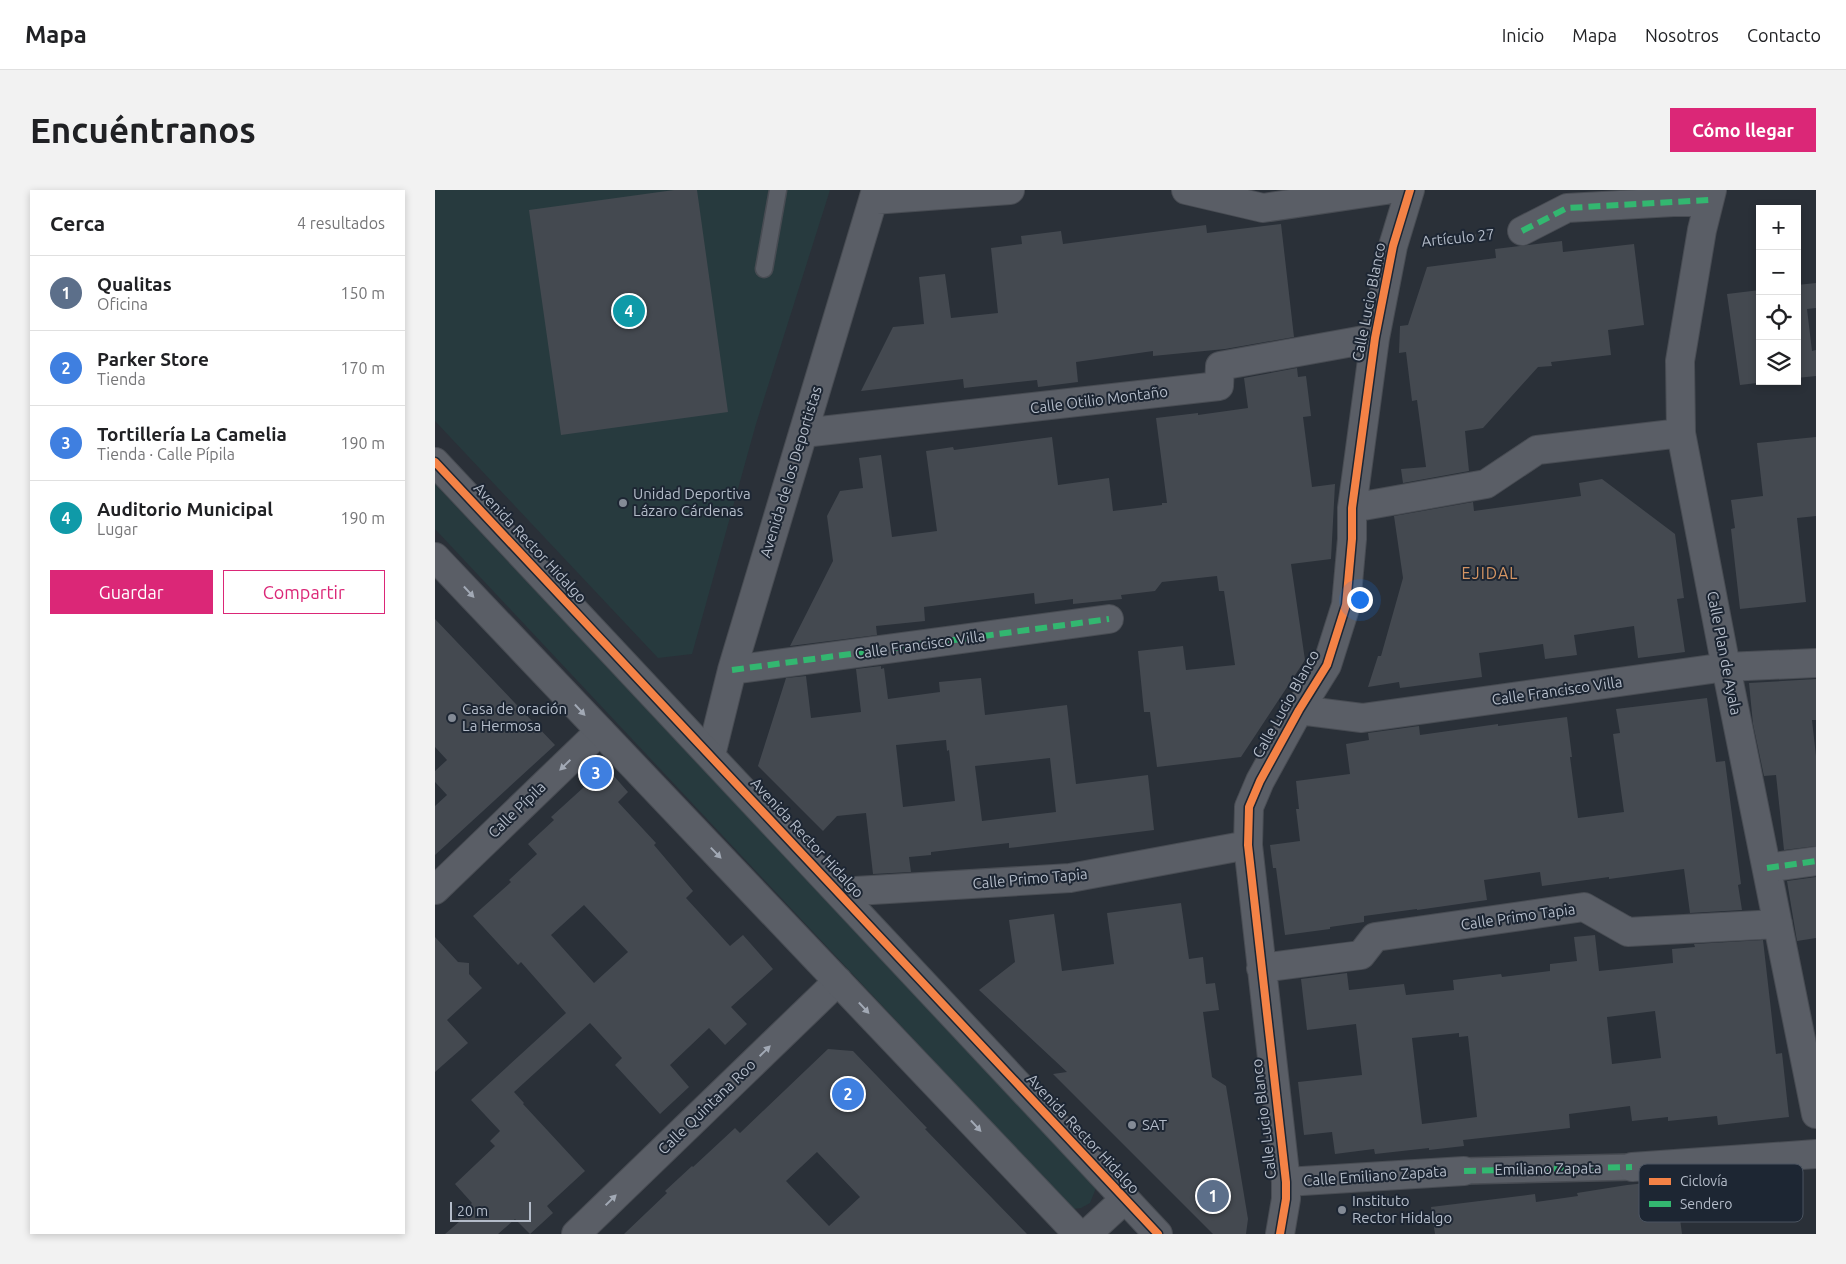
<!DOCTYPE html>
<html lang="es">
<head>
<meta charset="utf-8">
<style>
	:root { --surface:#fff; --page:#f2f2f2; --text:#202124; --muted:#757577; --line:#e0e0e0; --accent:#db2777 }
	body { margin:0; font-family:Ubuntu,sans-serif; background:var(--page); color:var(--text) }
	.controls { position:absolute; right:15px; top:15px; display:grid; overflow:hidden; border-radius:0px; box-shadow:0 2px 8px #0003 }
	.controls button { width:45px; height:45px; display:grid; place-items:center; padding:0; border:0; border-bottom:1px solid var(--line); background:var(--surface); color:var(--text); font:25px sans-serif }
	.scale { position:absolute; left:15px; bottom:12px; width:81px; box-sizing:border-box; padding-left:5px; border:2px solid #b4bcc9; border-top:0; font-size:14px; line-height:18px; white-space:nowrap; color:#b4bcc9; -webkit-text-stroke:4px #1d2633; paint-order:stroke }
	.you { position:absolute; left:924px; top:409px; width:18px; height:18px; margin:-12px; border:4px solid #fff; border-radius:50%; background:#1a73e8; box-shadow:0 0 0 8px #1a73e833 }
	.badge { display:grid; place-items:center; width:32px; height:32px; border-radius:50%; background:var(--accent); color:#fff; font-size:16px; font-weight:700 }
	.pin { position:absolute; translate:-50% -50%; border:2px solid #fff; box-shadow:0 1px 5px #0006 }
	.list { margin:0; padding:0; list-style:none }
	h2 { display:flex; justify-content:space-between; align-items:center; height:65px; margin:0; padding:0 20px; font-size:21px }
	h2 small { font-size:16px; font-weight:400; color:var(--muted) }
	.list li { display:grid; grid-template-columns:32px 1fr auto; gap:15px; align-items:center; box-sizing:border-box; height:75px; padding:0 20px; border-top:1px solid var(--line) }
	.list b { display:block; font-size:19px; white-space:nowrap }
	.list p { margin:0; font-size:16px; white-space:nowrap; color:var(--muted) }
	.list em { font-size:16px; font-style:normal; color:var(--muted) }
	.actions { display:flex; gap:10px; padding:15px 20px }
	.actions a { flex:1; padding:11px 0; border:1px solid var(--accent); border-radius:0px; text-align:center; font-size:18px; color:var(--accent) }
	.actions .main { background:var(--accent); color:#fff }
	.icon { flex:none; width:28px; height:28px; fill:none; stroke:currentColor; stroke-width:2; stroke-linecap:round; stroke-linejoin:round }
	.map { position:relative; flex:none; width:1381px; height:1044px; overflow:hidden; border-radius:0px }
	header { display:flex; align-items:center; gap:30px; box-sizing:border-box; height:70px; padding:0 25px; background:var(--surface); border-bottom:1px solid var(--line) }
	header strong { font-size:24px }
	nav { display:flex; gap:28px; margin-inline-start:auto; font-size:18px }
	.intro { display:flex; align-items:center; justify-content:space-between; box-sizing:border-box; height:120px; padding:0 30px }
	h1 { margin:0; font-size:35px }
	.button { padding:12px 22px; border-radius:0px; background:var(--accent); color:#fff; font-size:18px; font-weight:700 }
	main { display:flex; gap:30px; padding:0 30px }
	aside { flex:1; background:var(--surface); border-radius:0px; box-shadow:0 2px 8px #0003 }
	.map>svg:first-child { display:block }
	.green { fill:#273a3e }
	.building { fill:#444950; fill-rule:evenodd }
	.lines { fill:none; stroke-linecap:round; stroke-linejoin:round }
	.service-casing { stroke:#484c53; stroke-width:19 }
	.pedestrian-casing { stroke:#484c53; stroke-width:28 }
	.minor-casing { stroke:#484c53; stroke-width:30 }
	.tertiary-casing { stroke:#484c53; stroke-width:30 }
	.path { stroke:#5d636a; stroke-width:3; stroke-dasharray:4 4; stroke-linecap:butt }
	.service { stroke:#5a5e66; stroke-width:16 }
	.pedestrian { stroke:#5a5e66; stroke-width:25 }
	.minor { stroke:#5a5e66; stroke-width:28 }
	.tertiary { stroke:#5a5e66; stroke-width:28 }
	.quiet { stroke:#33b770; stroke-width:6; stroke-dasharray:12 6; stroke-linecap:butt }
	.cycleway-casing { stroke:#1d2633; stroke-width:11 }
	.cycleway { stroke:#f48246; stroke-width:8 }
	.oneway { fill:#a2a9b5 }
	.poi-dot { fill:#848b96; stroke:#1d2633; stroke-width:2 }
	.labels { text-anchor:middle; stroke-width:4; stroke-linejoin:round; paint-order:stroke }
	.street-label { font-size:15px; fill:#b4bcc9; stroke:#1d2633 }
	.poi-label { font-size:15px; fill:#b4bcc9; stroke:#1d2633; text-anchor:start }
	.neighbourhood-label { font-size:16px; letter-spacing:1px; fill:#d59563; stroke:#1d2633 }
	.key { fill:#1d2633; stroke:#4a5360; stroke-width:1 }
	.key-label { font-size:14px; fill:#b4bcc9 }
</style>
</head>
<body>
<header>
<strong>Mapa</strong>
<nav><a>Inicio</a><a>Mapa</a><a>Nosotros</a><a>Contacto</a></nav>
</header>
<div class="intro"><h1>Encuéntranos</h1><a class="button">Cómo llegar</a></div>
<main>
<aside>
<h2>Cerca<small>4 resultados</small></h2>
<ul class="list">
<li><span class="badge" style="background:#5c6f8a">1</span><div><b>Qualitas</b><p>Oficina</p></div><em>150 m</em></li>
<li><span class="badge" style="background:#3f7fe0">2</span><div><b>Parker Store</b><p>Tienda</p></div><em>170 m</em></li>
<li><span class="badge" style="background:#3f7fe0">3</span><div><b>Tortillería La Camelia</b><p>Tienda · Calle Pípila</p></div><em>190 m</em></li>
<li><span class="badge" style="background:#0f9aa8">4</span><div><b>Auditorio Municipal</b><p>Lugar</p></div><em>190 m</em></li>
</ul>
<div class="actions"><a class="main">Guardar</a><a>Compartir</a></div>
</aside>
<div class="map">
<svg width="1381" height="1044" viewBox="0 0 1381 1044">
	<rect width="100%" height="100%" fill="#2a3038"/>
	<!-- green -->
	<path class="green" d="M0,0H395L321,234L257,464L223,468L0,231Z
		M0,294L661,998L655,1013L646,1018L638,1019L0,339Z"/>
	<!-- building -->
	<path class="building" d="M239,0H262L293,222L126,245L94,20Z
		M846,34L859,147L790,159L718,166V161L641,172L643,192L603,197L602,190L529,198L528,189L426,201L458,137L489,134L484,87L510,84L516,128L563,123L556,58L587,54L586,46L626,41L628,54L771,35L772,43Z
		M1127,51L1128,62L1199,54L1209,135L1173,140L1176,165L1116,172L1117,176L1103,177L1048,238L1030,241L1034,281L968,293L966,279L991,277L982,210L977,211L971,162L964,163L965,136L973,135L992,77L1061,68L1060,59Z
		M1381,93V118L1372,119L1377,161L1381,160V186L1362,188V95Z
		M1325,100V191H1339L1305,195L1292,104Z
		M862,178L863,187L871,186L876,226L868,227L877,297L900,294L896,369L856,374L870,470L806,567L722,577L715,522H709L703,461L748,456L751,480L800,475L789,401H784L782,386L727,392L720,401L686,405L687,409L638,414V409L600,414L599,403L489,417L490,431L441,436L442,445L355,456L398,371L392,326L405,301L428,298L424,268L446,265L457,347L502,341L491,261L518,257L519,260L617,247L623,295L674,288L678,321L727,315V313H732L721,228L763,223V225L813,218L809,188Z
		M1381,247V326L1362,328L1371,412L1305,419L1296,339L1300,338L1296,310L1328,306L1322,253Z
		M1167,289L1240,344L1249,408L1242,409L1250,462L1203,468L1199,436L1139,445L1142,465L1110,469L1108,454L1044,463L1047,487L965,498L964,492L933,497L943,466H946L968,388L959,326L1038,312L1039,321L1146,306L1144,293Z
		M0,429L120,555L0,665V616L12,605L0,592V581L12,570L0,557Z
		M446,476V479L449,478L453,509L505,502L504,492L546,488L550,525L632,515L641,594L713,585L719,640L574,658V653L496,662V665L474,667L476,682L438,684L431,623L402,626L388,641L323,576L351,488L371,486L376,528L426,522L421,479ZM511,550L512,561L514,560L520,611L468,617L461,555ZM615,568L621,622L547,631L540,576Z
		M1381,489V530H1377L1381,566V656L1349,660L1341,585L1329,586L1318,534L1314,493Z
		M1272,508L1281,572L1290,571L1306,694L1303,695L1307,720L1255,723L1249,679L1174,689V687L1107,696L1105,682L1049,690L1052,710L982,720V719L929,726V732L895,737V739L850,745L841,678H838L835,655L865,651L861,619H864L861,591L915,584L911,554L934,550L933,543L984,536L985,545L1063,534V536L1132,527L1137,567H1135L1143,628L1189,622L1178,544L1185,543L1181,519Z
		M171,577L193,602L183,612L221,653L219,655L258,701L251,708L295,756L308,745L338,779L296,817L312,834L290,855L274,838L235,875L254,897L225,924L180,875L187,868L155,833L79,902L89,913L88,914L150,981L112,1016L118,1023L95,1044L80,1029L63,1044H10L25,1031L22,1027L37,1013L20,994L60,956L55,951L65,941L36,910L131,823L86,772L83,775L38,726L76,692L74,690L102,664L93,654L119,630L116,627ZM149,715L193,762L159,793L116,745Z
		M1381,687V748L1362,751L1352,691Z
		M746,713L754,769L768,767L771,794L780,793L784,820L768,822L777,887L791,896L813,1029L811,1044H778L618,884L632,882L544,800L580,772L574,730L619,724L627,781L679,774L672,723Z
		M1160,745L1164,781L1238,773L1237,759L1260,757L1259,754L1328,750L1341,864L1347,863L1354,927L1283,935L1282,926L1233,931V927L1197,931L1195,916L1134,924L1135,938L1028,950L1029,956L994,960V958L940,964L939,959L900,964L897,942L869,945L863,892L927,885L921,834L872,840L866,789L912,783L914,800L969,794L971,805L1019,800L1018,790L1066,784L1067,787L1115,781V774L1142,771L1139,747ZM1220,821L1226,868L1177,874L1172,827ZM1024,843V847L1033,846L1042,927L987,934L977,848Z
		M0,747L23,772L34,773V784L47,798L12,830L33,853L0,882Z
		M393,859L418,861L492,938L490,939L592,1044H189L232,1003L230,1001L257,976L258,977L300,938L305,943ZM382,962L425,1007L394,1036L351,991Z
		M1240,990L1247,1044H1000L996,1017L1100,1004L1101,1012L1143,1006L1142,1003L1192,995Z"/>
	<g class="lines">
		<!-- service casing -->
		<g class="service-casing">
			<path id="service" d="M329,79L343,0"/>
		</g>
		<!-- pedestrian casing -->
		<g class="pedestrian-casing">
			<path id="pedestrian" d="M1029,981L1197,977"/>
		</g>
		<!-- minor casing -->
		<g class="minor-casing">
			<path id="minor" d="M751,0L828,18L951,0
				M1277,0L1267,40L1245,171L1246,243L1291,477L1381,924
				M438,10L575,0
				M1087,41L1132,18L1274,10
				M368,243L784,196L785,176L940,148
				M917,318L1051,294L1102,260L1246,243
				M297,480L674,429
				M864,520L927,528L1291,477L1381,473
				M276,565L297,480L441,0
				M1332,678L1381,671
				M0,700L165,541
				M404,702L635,688L813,655
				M826,778L926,765L940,747L1149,717L1193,742L1343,734
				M1197,977L1381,964
				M851,992L1029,981
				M141,1044L403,791
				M845,1044L851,1009V992L813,655L814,617L825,591L864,520L892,475L911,415L917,349V318L940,148L958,56L975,0"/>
		</g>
		<!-- tertiary casing -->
		<g class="tertiary-casing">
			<path id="tertiary" d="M0,272L723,1044
				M0,367L643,1044
				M652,1044L690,1009"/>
		</g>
		<!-- path -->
		<path class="path" d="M989,52L1059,44"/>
		<!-- service -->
		<use href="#service" class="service"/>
		<!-- pedestrian -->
		<use href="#pedestrian" class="pedestrian"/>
		<!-- minor -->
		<use href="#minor" class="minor"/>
		<!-- tertiary -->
		<use href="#tertiary" class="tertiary"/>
		<!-- quiet -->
		<path class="quiet" d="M1087,41L1132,18L1274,10
			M297,480L674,429
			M1332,678L1381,671
			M1029,981L1197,977"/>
		<!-- cycleway casing -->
		<g class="cycleway-casing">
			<path id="cycleway" d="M0,272L723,1044
				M845,1044L851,1009V992L813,655L814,617L825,591L864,520L892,475L911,415L917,349V318L940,148L958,56L975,0"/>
		</g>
		<!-- cycleway -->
		<use href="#cycleway" class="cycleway"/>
	</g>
	<!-- one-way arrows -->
	<defs><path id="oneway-solid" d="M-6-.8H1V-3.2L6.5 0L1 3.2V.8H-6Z" transform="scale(1.25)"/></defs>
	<g class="oneway">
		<use href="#oneway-solid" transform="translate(34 402) rotate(47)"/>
		<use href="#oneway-solid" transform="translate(145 520) rotate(47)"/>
		<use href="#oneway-solid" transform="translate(130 575) rotate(136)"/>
		<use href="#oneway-solid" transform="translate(281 663) rotate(46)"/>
		<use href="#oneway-solid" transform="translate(429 818) rotate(47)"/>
		<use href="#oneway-solid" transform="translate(330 861) rotate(-44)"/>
		<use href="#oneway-solid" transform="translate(541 936) rotate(47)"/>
		<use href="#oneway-solid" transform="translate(176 1010) rotate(-44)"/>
	</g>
	<!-- markers -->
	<g class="poi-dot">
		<circle cx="188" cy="313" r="5"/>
		<circle cx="17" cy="528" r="5"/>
		<circle cx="697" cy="935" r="5"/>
		<circle cx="907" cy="1020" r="5"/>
	</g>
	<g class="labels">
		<!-- street labels -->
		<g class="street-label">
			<text transform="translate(1023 48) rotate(-6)" y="5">Artículo 27</text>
			<text transform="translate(934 112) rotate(-79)" y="5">Calle Lucio Blanco</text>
			<text transform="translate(664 210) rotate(-7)" y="5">Calle Otilio Montaño</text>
			<text transform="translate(356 282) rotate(-73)" y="5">Avenida de los Deportistas</text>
			<text transform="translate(95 353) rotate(47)" y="5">Avenida Rector Hidalgo</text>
			<text transform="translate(485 455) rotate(-8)" y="5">Calle Francisco Villa</text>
			<text transform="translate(1289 463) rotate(79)" y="5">Calle Plan de Ayala</text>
			<text transform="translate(1122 501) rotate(-8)" y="5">Calle Francisco Villa</text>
			<text transform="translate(851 514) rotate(-61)" y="5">Calle Lucio Blanco</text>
			<text transform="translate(82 620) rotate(-44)" y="5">Calle Pípila</text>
			<text transform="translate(372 648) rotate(47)" y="5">Avenida Rector Hidalgo</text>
			<text transform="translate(595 689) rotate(-5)" y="5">Calle Primo Tapia</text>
			<text transform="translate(1083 727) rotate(-8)" y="5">Calle Primo Tapia</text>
			<text transform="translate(272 917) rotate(-44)" y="5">Calle Quintana Roo</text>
			<text transform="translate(829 929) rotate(-97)" y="5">Calle Lucio Blanco</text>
			<text transform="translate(648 944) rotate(47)" y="5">Avenida Rector Hidalgo</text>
			<text transform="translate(1113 979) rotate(-1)" y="5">Emiliano Zapata</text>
			<text transform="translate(940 986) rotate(-4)" y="5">Calle Emiliano Zapata</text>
		</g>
		<!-- poi labels -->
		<g class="poi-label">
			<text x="198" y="309">Unidad Deportiva<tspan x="198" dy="17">Lázaro Cárdenas</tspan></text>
			<text x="27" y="524">Casa de oración<tspan x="27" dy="17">La Hermosa</tspan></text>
			<text x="707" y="940">SAT</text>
			<text x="917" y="1016">Instituto<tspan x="917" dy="17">Rector Hidalgo</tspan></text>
		</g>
		<!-- neighbourhood labels -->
		<g class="neighbourhood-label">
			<text x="1055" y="389">EJIDAL</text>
		</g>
	</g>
	<!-- legend -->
	<rect x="1204" y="974" width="164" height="58" rx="8" class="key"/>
	<rect x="1214" y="988" width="22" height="7" fill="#f48246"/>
	<rect x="1214" y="1011" width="22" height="6" fill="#33b770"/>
	<g class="key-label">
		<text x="1245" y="996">Ciclovía</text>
		<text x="1245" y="1019">Sendero</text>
	</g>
</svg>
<div class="controls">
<button>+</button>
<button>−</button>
<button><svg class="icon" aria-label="locate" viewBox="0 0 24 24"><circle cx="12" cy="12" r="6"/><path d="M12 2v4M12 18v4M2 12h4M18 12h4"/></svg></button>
<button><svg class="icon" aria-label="layers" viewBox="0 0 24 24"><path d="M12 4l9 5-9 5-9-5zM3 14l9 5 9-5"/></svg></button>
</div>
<div class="scale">20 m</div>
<div class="you"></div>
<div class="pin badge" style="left:778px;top:1006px;background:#5c6f8a">1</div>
<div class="pin badge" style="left:413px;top:904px;background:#3f7fe0">2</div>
<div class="pin badge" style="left:161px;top:583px;background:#3f7fe0">3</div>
<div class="pin badge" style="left:194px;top:121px;background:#0f9aa8">4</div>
</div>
</main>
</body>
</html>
